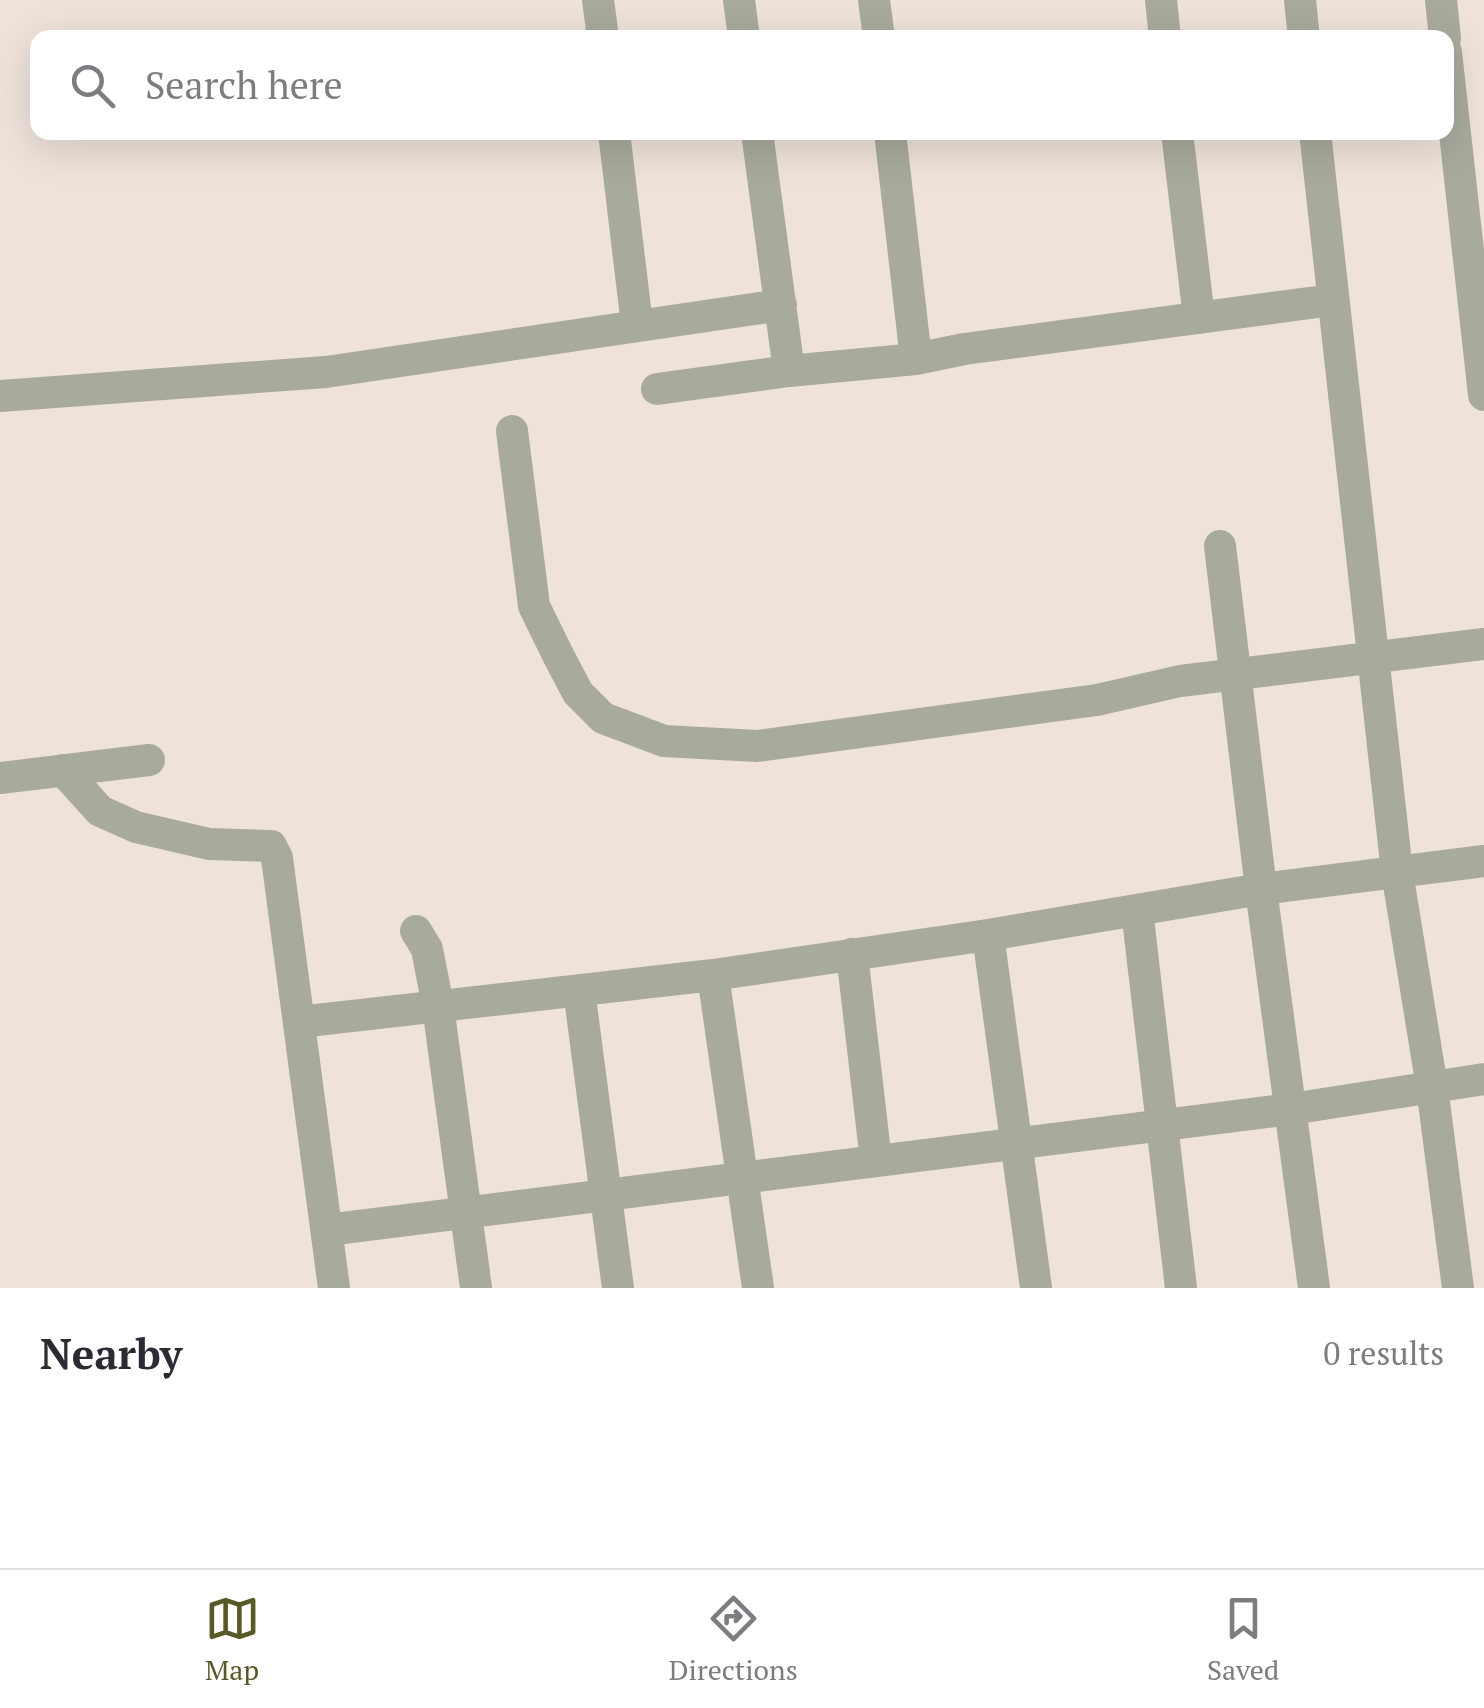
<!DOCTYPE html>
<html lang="en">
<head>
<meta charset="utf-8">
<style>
	:root { --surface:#fff; --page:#f7f7f7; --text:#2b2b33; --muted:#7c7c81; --line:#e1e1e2; --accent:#585926 }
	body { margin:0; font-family:"PT Serif",serif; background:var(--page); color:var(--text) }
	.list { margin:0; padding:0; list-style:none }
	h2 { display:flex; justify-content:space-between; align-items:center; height:130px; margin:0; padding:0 40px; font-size:42px }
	h2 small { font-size:32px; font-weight:400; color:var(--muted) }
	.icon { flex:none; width:55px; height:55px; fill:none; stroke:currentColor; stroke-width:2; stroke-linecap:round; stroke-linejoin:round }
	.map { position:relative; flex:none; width:1484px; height:1288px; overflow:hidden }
	.search { position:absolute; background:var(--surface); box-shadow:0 10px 40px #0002; left:30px; right:30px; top:30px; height:110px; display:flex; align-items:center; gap:25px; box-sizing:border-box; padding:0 35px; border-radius:20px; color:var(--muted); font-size:38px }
	.sheet { height:280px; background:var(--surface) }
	nav { display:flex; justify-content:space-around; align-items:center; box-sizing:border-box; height:140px; border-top:2px solid var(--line); background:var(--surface); font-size:28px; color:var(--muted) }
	nav a { display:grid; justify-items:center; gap:5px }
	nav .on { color:var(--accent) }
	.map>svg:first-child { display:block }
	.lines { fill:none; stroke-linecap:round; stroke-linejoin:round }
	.minor { stroke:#a8aa9d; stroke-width:32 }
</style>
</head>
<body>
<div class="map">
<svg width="1484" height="1288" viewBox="0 0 1484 1288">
	<rect width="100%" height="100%" fill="#eee2d9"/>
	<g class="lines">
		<!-- minor -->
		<path class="minor" d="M598,0L603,38
			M739,0L744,38
			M874,0L879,38
			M1161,0L1165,38
			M1300,0L1304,38
			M1441,0L1445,38
			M1446,52L1484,395
			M614,132L637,325
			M757,132L789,371
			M890,132L916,359
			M1177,132L1199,318
			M1315,132L1397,872L1432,1087L1458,1288
			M657,389L789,371L916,359L964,349L1332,300
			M0,396L326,372L781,305
			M512,431L534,606L558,655L578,693L603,718L664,741L757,746L1097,700L1180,681L1484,644
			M1220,546L1261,889L1314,1288
			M63,770L100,811L136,827L209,844L271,846L277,858L334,1288
			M0,778L149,760
			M1137,910L1181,1288
			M416,931L427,949L438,1006L476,1288
			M988,935L1036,1288
			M852,954L876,1161
			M713,975L758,1288
			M579,990L618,1288
			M299,1022L713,975L988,935L1261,889L1484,861
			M327,1230L1291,1109L1484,1079"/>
	</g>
</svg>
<div class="search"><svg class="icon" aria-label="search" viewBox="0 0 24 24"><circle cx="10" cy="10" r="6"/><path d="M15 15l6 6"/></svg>Search here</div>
</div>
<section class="sheet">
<h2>Nearby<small>0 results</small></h2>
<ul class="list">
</ul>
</section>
<nav>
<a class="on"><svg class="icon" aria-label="map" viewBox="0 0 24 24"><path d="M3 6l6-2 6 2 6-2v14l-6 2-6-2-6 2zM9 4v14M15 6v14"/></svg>Map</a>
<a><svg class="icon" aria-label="directions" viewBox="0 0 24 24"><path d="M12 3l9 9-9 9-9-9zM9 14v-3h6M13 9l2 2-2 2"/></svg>Directions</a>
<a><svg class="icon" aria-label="saved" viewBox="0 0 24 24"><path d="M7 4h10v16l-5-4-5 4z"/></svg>Saved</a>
</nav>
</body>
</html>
